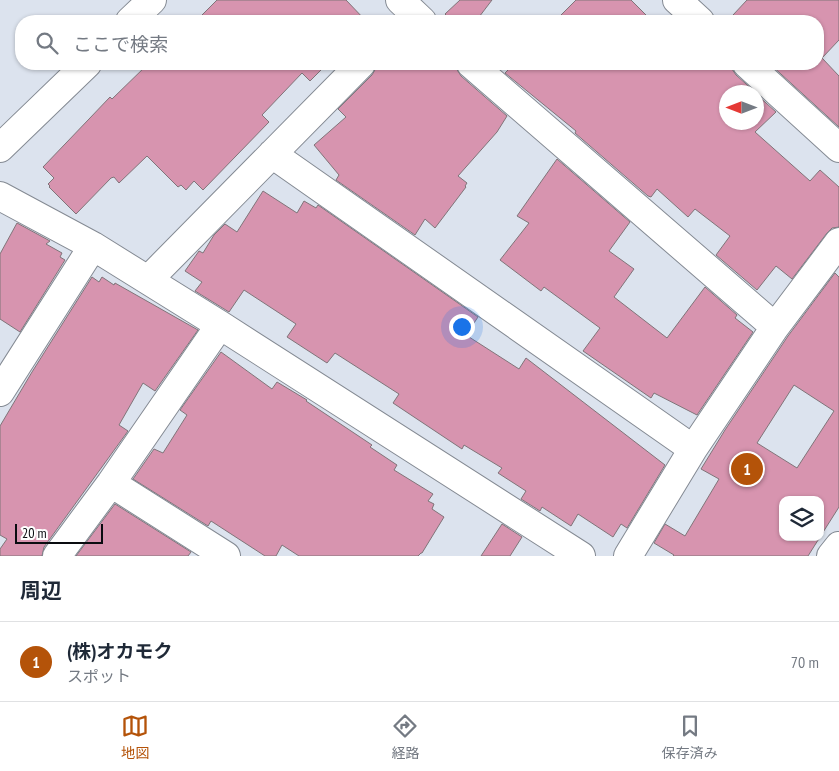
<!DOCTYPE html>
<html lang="ja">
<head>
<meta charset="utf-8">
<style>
	:root { --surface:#fff; --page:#f2f2f3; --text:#1f2937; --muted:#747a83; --line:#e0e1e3; --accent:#b45309 }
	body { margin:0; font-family:"PT Sans Narrow","Noto Sans JP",sans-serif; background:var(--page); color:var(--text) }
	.controls { position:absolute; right:15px; bottom:15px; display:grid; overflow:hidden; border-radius:10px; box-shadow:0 1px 4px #0004 }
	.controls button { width:45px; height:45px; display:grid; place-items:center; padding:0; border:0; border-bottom:1px solid var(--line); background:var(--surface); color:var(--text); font:25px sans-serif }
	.compass { position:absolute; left:719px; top:85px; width:45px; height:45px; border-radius:50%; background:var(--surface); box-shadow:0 1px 4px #0004; rotate:270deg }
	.scale { position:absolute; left:15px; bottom:12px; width:88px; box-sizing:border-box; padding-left:5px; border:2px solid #0a0c10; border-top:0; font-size:14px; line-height:18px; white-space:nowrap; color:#0a0c10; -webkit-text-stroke:4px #fff; paint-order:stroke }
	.you { position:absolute; left:461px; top:326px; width:18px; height:18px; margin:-12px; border:4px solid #fff; border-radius:50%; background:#1a73e8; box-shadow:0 0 0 8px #1a73e833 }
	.badge { display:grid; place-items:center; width:32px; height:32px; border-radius:50%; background:var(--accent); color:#fff; font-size:16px; font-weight:700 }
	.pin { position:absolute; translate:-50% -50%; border:2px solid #fff; box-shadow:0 1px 5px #0006 }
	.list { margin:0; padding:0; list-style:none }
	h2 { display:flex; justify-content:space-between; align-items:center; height:65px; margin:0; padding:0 20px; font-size:21px }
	h2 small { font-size:16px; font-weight:400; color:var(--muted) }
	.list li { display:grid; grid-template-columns:32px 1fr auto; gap:15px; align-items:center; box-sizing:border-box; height:80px; padding:0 20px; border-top:1px solid var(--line) }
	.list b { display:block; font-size:19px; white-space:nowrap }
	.list p { margin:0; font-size:16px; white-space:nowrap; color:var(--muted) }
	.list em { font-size:16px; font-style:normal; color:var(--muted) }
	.icon { flex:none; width:28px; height:28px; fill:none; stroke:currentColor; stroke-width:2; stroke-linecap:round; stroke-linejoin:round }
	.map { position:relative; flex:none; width:839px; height:556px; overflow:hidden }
	.search { position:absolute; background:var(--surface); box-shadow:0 1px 4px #0004; left:15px; right:15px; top:15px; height:55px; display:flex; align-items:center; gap:12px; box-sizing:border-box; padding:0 18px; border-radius:20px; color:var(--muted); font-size:19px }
	.sheet { height:145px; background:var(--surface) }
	nav { display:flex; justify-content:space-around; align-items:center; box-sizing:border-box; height:70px; border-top:1px solid var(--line); background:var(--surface); font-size:14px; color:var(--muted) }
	nav a { display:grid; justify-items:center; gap:2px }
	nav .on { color:var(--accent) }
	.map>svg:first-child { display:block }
	.building { fill:#d794af; stroke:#807479; fill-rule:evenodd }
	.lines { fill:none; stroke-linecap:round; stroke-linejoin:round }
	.minor-casing { stroke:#848a93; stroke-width:30 }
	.tertiary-casing { stroke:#848a93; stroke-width:30 }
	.minor { stroke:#fff; stroke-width:28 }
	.tertiary { stroke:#fff; stroke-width:28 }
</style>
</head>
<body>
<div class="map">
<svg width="839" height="556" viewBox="0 0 839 556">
	<rect width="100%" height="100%" fill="#dce3ee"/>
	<!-- building -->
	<path class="building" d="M217,0H346L366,21H196Z
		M460,0H492L476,21H452L445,14Z
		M576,0H631L652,21H555Z
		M747,0H839V40L822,58L839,76V127L770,64H818V21H739L733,15Z
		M148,64H327L310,81L302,73L262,115L269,122L203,190L194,181L186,190L181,185L178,187L147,156L119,183L114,177L111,178L76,214L49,187L50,186L48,184L54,178L43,167L89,119L110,97L112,99Z
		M376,64H451L456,68L461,76L507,116L497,132L458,176L467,183L465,186L466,187L435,228L425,219L415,235L336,180L339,175L314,145L346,117L338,109L372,75L376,68Z
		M514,64H732V69L736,75L755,92H726V122H756V94L776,112L755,132L810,181L820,170L839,187V227L832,228L827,233L792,279L776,266L757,290L716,255L730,236L695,209L688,217L657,189L651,197L648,196L575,133L576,131L505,73Z
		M557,159L630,222L609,251L634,269L614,297L667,338L705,287L737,315L735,318L753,332L697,415L654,393L651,398L583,351L600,328L544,287L541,291L500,260L529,223L517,216Z
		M263,191L297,213L304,201L316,208L318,205L478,317L466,335L519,369L526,358L665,465L627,528L621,524L613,537L578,514L571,526L542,507L540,511L521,499L526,491L498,473L502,468L464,445L462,449L393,403L399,394L335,353L327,363L287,337L296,324L244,290L229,312L195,291L202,282L185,271L199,251L203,253L214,235L225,224L237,232Z
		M17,223L50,241L46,244L62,253L60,257L65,260L20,332L0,319V254Z
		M835,273L839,277V507L820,537V500H783V537H820L808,556H673L674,555L654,543L665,524L685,536L719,479L701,469L725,430L788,336ZM794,385L834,411L797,468L757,443Z
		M92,277L99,282L102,277L114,285L115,283L198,330L155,391L143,383L119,425L128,431L44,547L42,556H0V549L7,539L0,535V426L32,372Z
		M221,352L272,389L277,382L307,400L306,401L372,445L370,447L397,465L394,470L433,494L428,501L434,504L432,509L444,517L422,553H421L418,556H299L282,545L276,556H265L211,521L208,526L133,479L154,449L163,453L187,415L180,410Z
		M115,504L191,552L188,556H76Z
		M502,524L522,537L510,556H481Z"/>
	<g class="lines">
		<!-- minor casing -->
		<g class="minor-casing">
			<path id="minor" d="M400,0L422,21
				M677,0L700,21
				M471,64L775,327
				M747,64L839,148
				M272,154L693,449
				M0,196L93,246L220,325L581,556
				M148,280L361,64
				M0,392L93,246
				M111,483L226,556
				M57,556L111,483L220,325
				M628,556L693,449L775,327L839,242
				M831,556L839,546"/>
		</g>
		<!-- tertiary casing -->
		<g class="tertiary-casing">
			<path id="tertiary" d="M130,21L152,0
				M0,148L87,64"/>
		</g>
		<!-- minor -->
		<use href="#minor" class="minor"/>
		<!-- tertiary -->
		<use href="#tertiary" class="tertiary"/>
	</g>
</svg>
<div class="controls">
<button><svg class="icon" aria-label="layers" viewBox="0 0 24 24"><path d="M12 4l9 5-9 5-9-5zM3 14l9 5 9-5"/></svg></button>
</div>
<svg class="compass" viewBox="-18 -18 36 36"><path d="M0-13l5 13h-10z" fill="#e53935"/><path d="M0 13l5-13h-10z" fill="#747a83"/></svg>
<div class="scale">20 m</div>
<div class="you"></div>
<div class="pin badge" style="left:747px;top:469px">1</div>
<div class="search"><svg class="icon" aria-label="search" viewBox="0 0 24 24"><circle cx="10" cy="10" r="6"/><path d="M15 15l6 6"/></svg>ここで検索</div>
</div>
<section class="sheet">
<h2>周辺<small></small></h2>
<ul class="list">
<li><span class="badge">1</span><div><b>(株)オカモク</b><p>スポット</p></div><em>70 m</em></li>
</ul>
</section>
<nav>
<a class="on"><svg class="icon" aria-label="map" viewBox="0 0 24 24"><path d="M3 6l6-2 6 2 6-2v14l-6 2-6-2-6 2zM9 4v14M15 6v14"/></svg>地図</a>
<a><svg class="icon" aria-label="directions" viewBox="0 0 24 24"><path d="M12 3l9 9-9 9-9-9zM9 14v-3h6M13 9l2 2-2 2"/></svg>経路</a>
<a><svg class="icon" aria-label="saved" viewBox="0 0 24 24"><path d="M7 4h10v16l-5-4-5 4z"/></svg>保存済み</a>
</nav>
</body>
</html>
